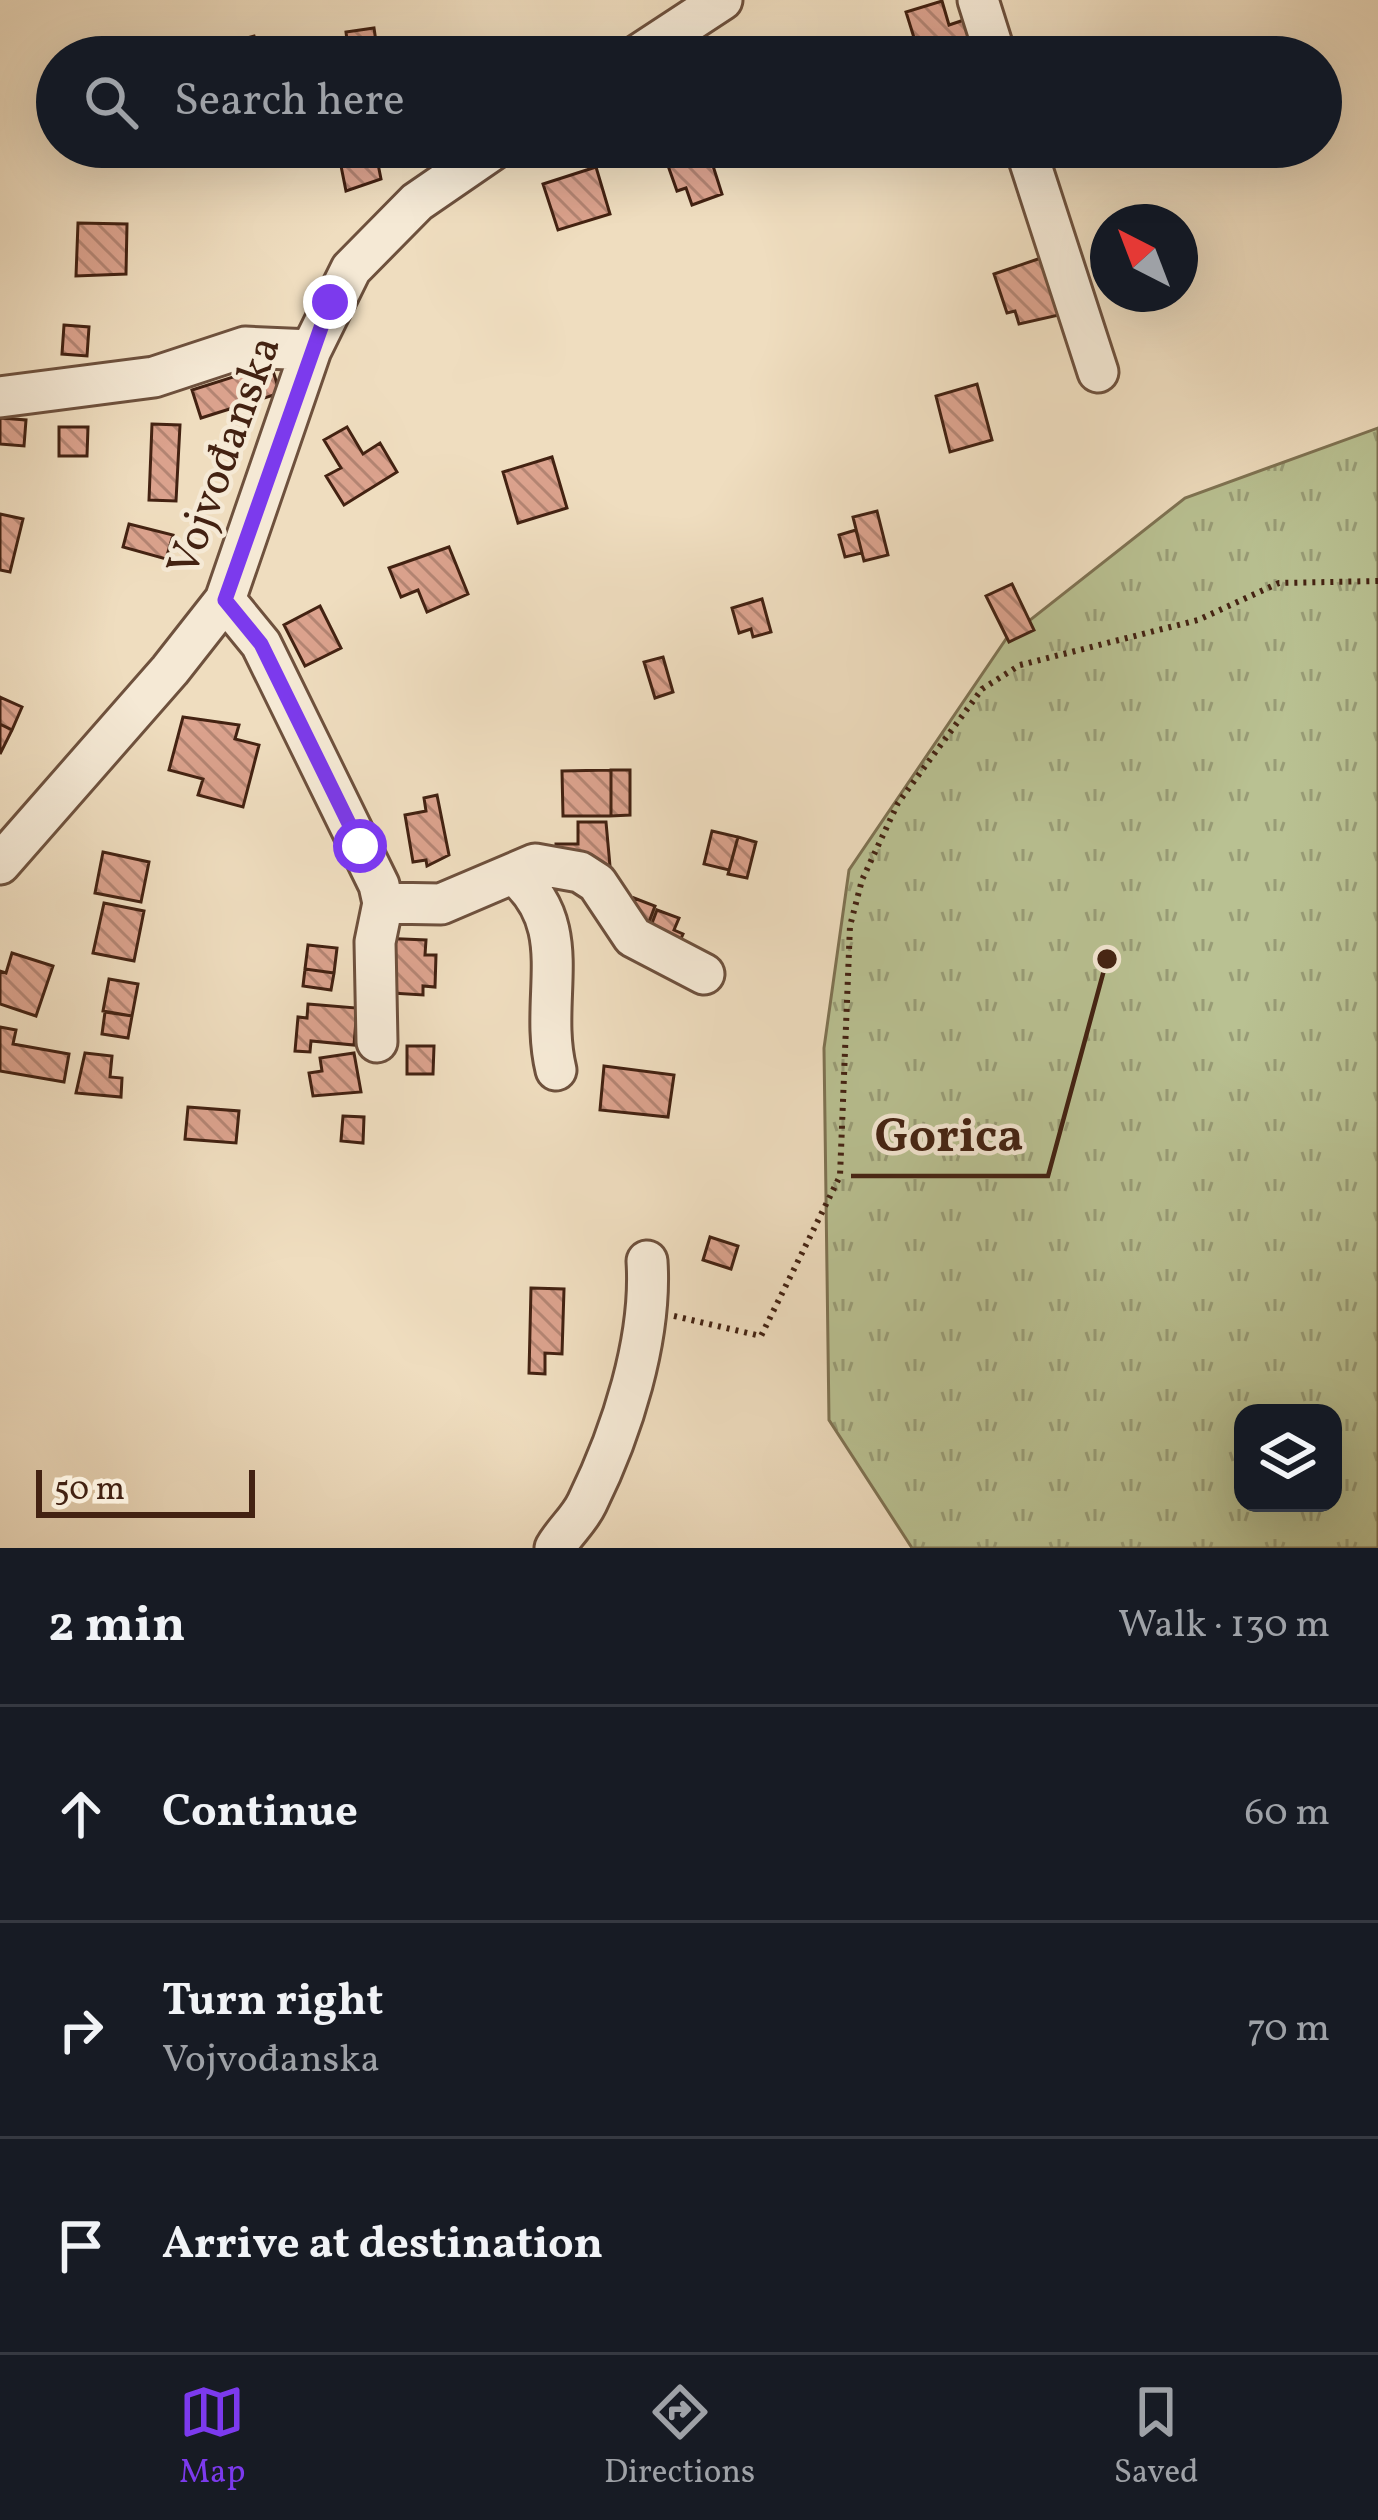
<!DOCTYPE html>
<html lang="en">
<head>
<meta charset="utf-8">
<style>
	:root { --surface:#171b24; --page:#20242c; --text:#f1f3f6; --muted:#9ea1a6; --line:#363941; --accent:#7c3aed }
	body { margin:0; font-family:Vollkorn,serif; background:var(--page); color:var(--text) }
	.controls { position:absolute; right:36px; bottom:36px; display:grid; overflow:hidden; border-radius:24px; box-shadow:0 12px 48px #0002 }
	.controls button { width:108px; height:108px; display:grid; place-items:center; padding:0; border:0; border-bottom:3px solid var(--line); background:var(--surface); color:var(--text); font:60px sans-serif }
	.compass { position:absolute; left:1090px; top:204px; width:108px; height:108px; border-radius:50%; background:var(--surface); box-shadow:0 12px 48px #0002; rotate:318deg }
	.scale { position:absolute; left:36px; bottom:30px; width:219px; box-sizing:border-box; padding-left:12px; border:6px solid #432212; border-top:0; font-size:33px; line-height:42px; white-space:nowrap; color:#432212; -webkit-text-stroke:9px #f5e9d5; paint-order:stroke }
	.stop { position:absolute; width:36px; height:36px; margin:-27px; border:9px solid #7c3aed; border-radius:50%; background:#fff }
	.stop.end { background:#7c3aed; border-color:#fff; box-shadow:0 3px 12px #0008 }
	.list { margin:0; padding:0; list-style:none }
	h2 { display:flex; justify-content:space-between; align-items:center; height:156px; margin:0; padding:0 48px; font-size:51px }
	h2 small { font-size:39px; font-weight:400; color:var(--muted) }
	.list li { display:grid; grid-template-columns:78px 1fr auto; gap:36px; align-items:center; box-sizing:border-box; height:216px; padding:0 48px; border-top:3px solid var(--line) }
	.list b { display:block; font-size:45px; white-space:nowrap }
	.list p { margin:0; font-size:39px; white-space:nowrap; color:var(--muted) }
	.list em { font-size:39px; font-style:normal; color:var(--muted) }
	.icon { flex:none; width:66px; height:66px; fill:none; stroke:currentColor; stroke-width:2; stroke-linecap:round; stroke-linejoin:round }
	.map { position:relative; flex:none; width:1378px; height:1548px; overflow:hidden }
	.search { position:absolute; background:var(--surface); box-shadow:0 12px 48px #0002; left:36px; right:36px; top:36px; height:132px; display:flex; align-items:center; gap:30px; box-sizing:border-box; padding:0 42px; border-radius:66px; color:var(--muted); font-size:45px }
	.sheet { height:804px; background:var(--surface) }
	nav { display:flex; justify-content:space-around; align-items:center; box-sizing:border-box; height:168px; border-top:3px solid var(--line); background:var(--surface); font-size:33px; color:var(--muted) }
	nav a { display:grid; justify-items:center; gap:6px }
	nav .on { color:var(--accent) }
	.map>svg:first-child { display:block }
	.grass { fill:url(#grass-tufts); stroke:#7e7252; stroke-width:3; fill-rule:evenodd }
	.building { fill:url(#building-back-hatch); stroke:#432212; stroke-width:3 }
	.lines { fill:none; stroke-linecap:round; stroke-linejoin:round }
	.minor-casing { stroke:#6e513d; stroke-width:45 }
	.path { stroke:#432212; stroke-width:6; stroke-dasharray:3 6; stroke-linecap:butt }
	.minor { stroke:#f5e9d5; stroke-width:39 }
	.route { stroke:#7c3aed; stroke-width:15 }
	.labels { text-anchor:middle; stroke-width:9; stroke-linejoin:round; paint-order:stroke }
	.street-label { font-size:45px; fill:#432212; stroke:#f5e9d5 }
	.leader { fill:none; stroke:#432212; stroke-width:4.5 }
	.callout-dot { fill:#432212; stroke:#f5e9d5; stroke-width:4.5 }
	.callout-label { font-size:48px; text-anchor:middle; font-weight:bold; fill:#432212; stroke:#f5e9d5; stroke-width:9; stroke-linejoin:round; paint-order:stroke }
</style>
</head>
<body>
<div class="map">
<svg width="1378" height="1548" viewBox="0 0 1378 1548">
	<defs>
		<pattern id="grass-tufts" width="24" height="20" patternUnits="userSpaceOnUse" patternTransform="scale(3)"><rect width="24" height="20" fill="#b9c192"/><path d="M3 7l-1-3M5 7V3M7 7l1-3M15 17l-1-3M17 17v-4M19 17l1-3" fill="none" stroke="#989c76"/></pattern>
		<pattern id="building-back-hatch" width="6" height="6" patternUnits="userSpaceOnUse" patternTransform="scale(3)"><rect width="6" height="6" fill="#dba28d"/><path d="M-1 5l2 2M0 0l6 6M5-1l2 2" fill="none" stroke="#b38472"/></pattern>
	</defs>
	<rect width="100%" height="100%" fill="#efddbf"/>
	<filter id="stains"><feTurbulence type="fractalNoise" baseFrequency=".00167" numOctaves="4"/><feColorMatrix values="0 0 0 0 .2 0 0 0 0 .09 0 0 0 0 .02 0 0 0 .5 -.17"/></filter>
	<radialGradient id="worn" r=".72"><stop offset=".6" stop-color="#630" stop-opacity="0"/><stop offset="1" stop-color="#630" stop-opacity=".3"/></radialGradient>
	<!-- grass -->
	<path class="grass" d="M1378,428V1548H912L829,1420L824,1048L849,870L1006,639L1185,498ZM1243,1413H1333V1503H1243Z"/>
	<!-- building -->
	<path class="building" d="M942,1L949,25L970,18L982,57H920L906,12Z
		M374,28L378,55L349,57L346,32Z
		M254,36L260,57H227L224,44Z
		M707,147L722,194L692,205L686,188L677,191L666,160Z
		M735,147H782L737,158Z
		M377,159L381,179L346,191L341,166Z
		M596,167L610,214L558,230L543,184Z
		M78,223L127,224L126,274L76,276Z
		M1041,258L1059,315L1019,324L1015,311L1007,313L994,274Z
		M64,325L89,327L87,356L62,354Z
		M271,365L280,393L201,418L192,390Z
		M977,384L992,440L950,452L936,396Z
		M0,418L26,420L24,446L0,444Z
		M152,424L180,425L176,501L149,500Z
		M59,427H88L87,456H59Z
		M347,427L363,454L380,443L397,472L344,505L326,476L341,468L324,440Z
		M552,457L567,508L518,523L503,472Z
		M877,511L888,555L864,561L853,517Z
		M0,514L23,519L10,572L0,570Z
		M129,524L173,535L166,559L123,547Z
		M856,530L862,553L845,557L839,535Z
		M449,547L468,594L427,612L418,590L401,597L389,568Z
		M1012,584L1034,630L1009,642L986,596Z
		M762,599L771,632L753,637L751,629L739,633L732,608Z
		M320,606L341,648L305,666L284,625Z
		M663,657L673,692L655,698L644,662Z
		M0,697L22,707L12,730L0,724Z
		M183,717L239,725L235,739L259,745L243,807L198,795L203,779L169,770Z
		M0,724L12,730L0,754Z
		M611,770H630V815L611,816Z
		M611,770V816H563L562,771Z
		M437,795L449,855L427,866L426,860L413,862L405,815L426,811L424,798Z
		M578,822H606L610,866H556V844H578Z
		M712,831L738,837L729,870L704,864Z
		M738,837L756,842L747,878L728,874Z
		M103,852L149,862L141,902L95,893Z
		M634,898L655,906L646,930L627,916Z
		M104,903L144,911L134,961L93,953Z
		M657,910L679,918L674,930L683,934L676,950L646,939Z
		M379,938L426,940L425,955H436L435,987L423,986V995L376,992Z
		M308,945L337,948L334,973L305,969Z
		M12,953L53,966L36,1016L0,1004V971L6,973Z
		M305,969L334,973L331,990L303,986Z
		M109,979L138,984L132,1016L103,1011Z
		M308,1004L357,1008L354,1045L311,1041L310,1052L295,1051L298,1017L307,1018Z
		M105,1012L132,1016L128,1038L102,1034Z
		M0,1027L16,1030L13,1044L69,1054L64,1082L0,1071Z
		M407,1046H434L433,1074H407Z
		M85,1053L112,1056L110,1077L122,1078L121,1097L76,1093Z
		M354,1053L361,1092L313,1096L309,1073L322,1071L320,1058Z
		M604,1066L674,1075L668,1117L600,1110Z
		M188,1107L239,1111L236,1143L185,1139Z
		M343,1116L364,1117L363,1143L341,1141Z
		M710,1237L738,1246L731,1269L703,1260Z
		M531,1288L564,1289L562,1354L545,1353V1374L529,1373Z"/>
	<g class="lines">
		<!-- minor casing -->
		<g class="minor-casing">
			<path id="minor" d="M978,0L996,57
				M635,57L722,0
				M1025,147L1098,372
				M0,397L154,377L245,347L311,350
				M225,600L261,644L379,885L383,903L441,904L535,864L580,872L597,883L633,937L704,974
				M0,864L170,670L225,600L311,350L351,269L417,202L497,147
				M514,874C578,928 538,996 556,1070
				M377,1042L375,942L383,903
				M555,1548C564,1532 579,1520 587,1503C622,1432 652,1339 647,1261"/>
		</g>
		<!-- path -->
		<path class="path" d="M674,1316L761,1336L840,1176L850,926L862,880L898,803L982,689L1020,665L1198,620L1279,583L1378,581"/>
		<!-- minor -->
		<use href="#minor" class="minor"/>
	</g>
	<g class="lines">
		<!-- route -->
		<path class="route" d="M330,302L225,600L261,644L360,846"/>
	</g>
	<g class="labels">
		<!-- street labels -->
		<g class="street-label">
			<text transform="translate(222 455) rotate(-70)" y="16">Vojvođanska</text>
		</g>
	</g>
	<!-- callouts -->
	<path class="leader" d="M1107 959L1048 1176H851"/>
	<circle class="callout-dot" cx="1107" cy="959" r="12"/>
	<g class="callout-label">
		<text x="949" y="1151">Gorica</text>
	</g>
	<rect width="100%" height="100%" filter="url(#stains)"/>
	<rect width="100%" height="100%" fill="url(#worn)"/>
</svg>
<div class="controls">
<button><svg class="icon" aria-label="layers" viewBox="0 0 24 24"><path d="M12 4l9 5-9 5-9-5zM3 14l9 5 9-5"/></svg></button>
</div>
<svg class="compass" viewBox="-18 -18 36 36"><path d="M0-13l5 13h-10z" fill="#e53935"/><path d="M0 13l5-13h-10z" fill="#9ea1a6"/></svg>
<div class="scale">50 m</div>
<div class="stop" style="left:360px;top:846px"></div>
<div class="stop end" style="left:330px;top:302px"></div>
<div class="search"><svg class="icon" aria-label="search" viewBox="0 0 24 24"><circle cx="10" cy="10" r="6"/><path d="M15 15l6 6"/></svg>Search here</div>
</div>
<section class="sheet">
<h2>2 min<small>Walk · 130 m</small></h2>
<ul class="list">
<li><svg class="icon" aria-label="ahead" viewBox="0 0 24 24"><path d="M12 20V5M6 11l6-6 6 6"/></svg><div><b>Continue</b></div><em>60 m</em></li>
<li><svg class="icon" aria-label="right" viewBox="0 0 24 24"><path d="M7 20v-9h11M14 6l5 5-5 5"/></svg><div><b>Turn right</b><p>Vojvođanska</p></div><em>70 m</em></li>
<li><svg class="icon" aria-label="arrive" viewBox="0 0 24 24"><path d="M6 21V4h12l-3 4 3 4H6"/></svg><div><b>Arrive at destination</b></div></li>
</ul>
</section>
<nav>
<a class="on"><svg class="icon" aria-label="map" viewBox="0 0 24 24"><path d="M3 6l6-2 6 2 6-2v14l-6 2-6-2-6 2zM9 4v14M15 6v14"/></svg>Map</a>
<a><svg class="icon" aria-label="directions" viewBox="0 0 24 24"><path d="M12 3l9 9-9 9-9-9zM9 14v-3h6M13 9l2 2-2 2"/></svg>Directions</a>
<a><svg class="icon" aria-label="saved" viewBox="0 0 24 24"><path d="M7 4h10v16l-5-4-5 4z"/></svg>Saved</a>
</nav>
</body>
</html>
